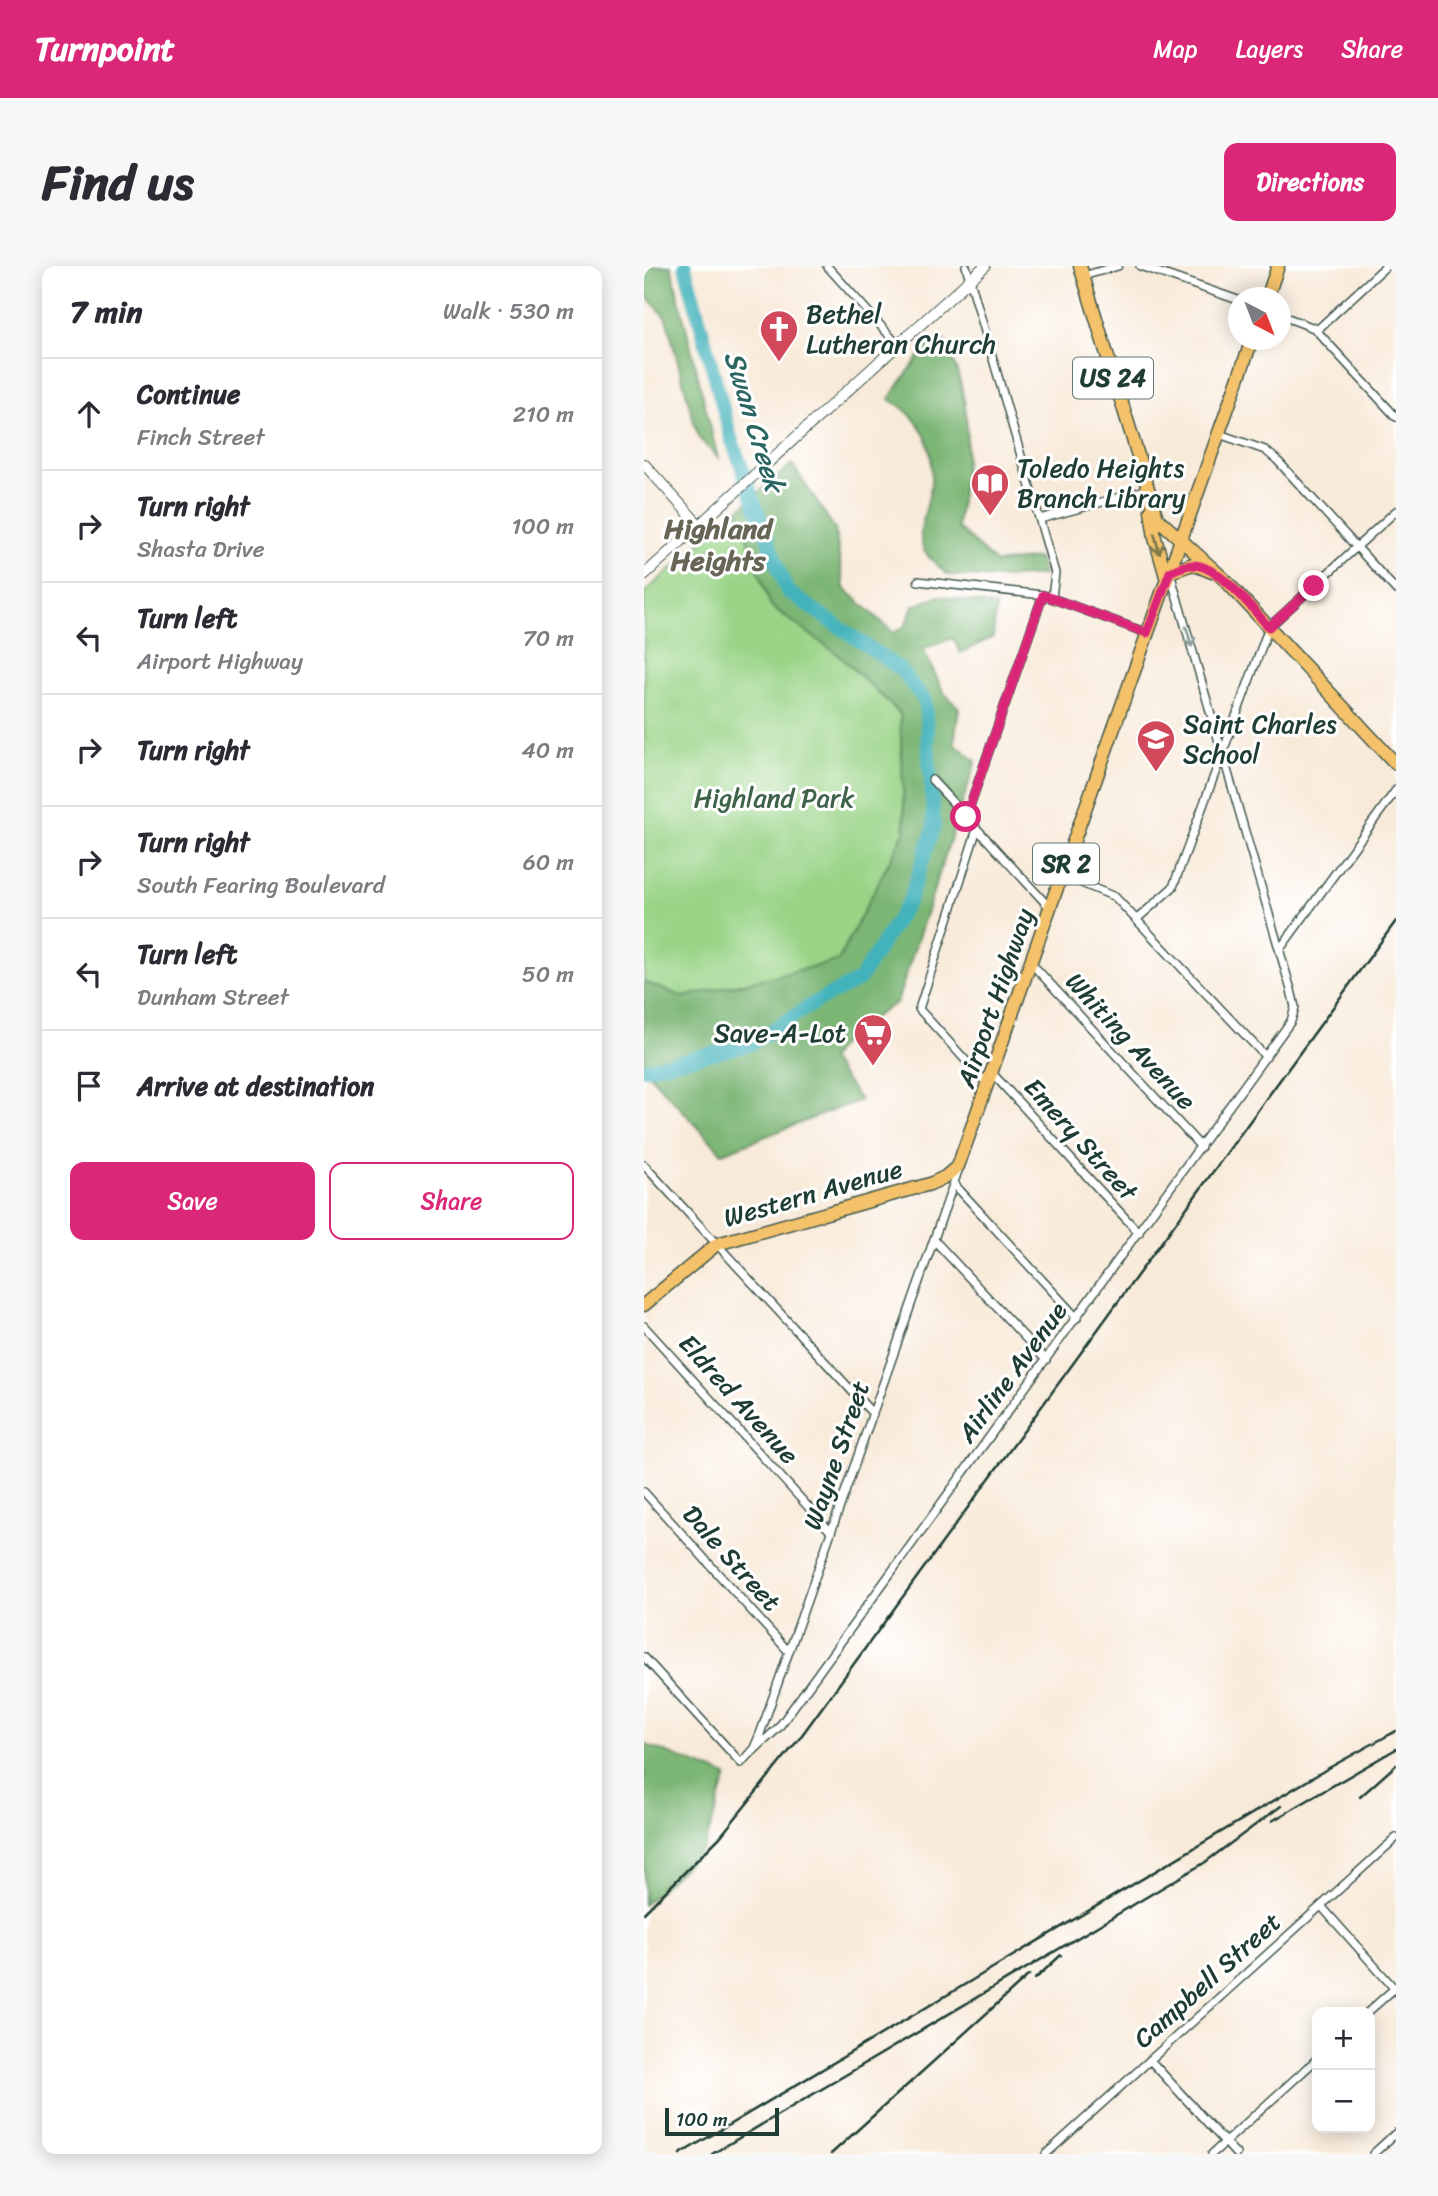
<!DOCTYPE html>
<html lang="en">
<head>
<meta charset="utf-8">
<style>
	:root { --surface:#fff; --page:#f7f7f7; --text:#2b2b33; --muted:#7c7c81; --line:#e1e1e2; --accent:#db2777 }
	body { margin:0; font-family:Sriracha,sans-serif; background:var(--page); color:var(--text) }
	.controls { position:absolute; right:21px; bottom:21px; display:grid; overflow:hidden; border-radius:14px; box-shadow:0 4px 18px #0003 }
	.controls button { width:63px; height:63px; display:grid; place-items:center; padding:0; border:0; border-bottom:2px solid var(--line); background:var(--surface); color:var(--text); font:35px sans-serif }
	.compass { position:absolute; left:584px; top:21px; width:63px; height:63px; border-radius:50%; background:var(--surface); box-shadow:0 4px 18px #0003; rotate:138deg }
	.scale { position:absolute; left:21px; bottom:18px; width:114px; box-sizing:border-box; padding-left:7px; border:4px solid #1f3d34; border-top:0; font-size:19px; line-height:24px; white-space:nowrap; color:#1f3d34; -webkit-text-stroke:5px #fff; paint-order:stroke }
	.stop { position:absolute; width:21px; height:21px; margin:-16px; border:5px solid #db2777; border-radius:50%; background:#fff }
	.stop.end { background:#db2777; border-color:#fff; box-shadow:0 2px 7px #0008 }
	.list { margin:0; padding:0; list-style:none }
	h2 { display:flex; justify-content:space-between; align-items:center; height:91px; margin:0; padding:0 28px; font-size:30px }
	h2 small { font-size:23px; font-weight:400; color:var(--muted) }
	.list li { display:grid; grid-template-columns:46px 1fr auto; gap:21px; align-items:center; box-sizing:border-box; height:112px; padding:0 28px; border-top:2px solid var(--line) }
	.list b { display:block; font-size:26px; white-space:nowrap }
	.list p { margin:0; font-size:23px; white-space:nowrap; color:var(--muted) }
	.list em { font-size:23px; font-style:normal; color:var(--muted) }
	.actions { display:flex; gap:14px; padding:21px 28px }
	.actions a { flex:1; padding:16px 0; border:2px solid var(--accent); border-radius:14px; text-align:center; font-size:24px; color:var(--accent) }
	.actions .main { background:var(--accent); color:#fff }
	.icon { flex:none; width:38px; height:38px; fill:none; stroke:currentColor; stroke-width:2; stroke-linecap:round; stroke-linejoin:round }
	.map { position:relative; flex:none; width:752px; height:1888px; overflow:hidden; border-radius:14px }
	header { display:flex; align-items:center; gap:42px; box-sizing:border-box; height:98px; padding:0 35px; background:var(--accent); color:#fff }
	header strong { font-size:33px }
	nav { display:flex; gap:38px; margin-inline-start:auto; font-size:24px }
	.intro { display:flex; align-items:center; justify-content:space-between; box-sizing:border-box; height:168px; padding:0 42px }
	h1 { margin:0; font-size:49px }
	.button { padding:18px 32px; border-radius:14px; background:var(--accent); color:#fff; font-size:24px; font-weight:700 }
	main { display:flex; gap:42px; padding:0 42px }
	aside { flex:1; background:var(--surface); border-radius:14px; box-shadow:0 4px 18px #0003 }
	.map>svg:first-child { display:block }
	.green { fill:#9ad487; stroke:#5c885e; stroke-width:2 }
	.forest { fill:#7bb674; stroke:#4d7a54; stroke-width:2 }
	.lines { fill:none; stroke-linecap:round; stroke-linejoin:round }
	.river { stroke:#43b2bb; stroke-width:14 }
	.minor-casing { stroke:#40574d; stroke-width:10 }
	.tertiary-casing { stroke:#40574d; stroke-width:12 }
	.primary-casing { stroke:#40574d; stroke-width:15 }
	.minor { stroke:#fff; stroke-width:7 }
	.tertiary { stroke:#fff; stroke-width:10 }
	.primary { stroke:#f3c26a; stroke-width:12 }
	.rail { stroke:#1f3d34; stroke-width:2.5 }
	.oneway { stroke:#7e794c }
	.oneway2 { stroke:#8f9e9a }
	.route { stroke:#db2777; stroke-width:9 }
	.labels { text-anchor:middle; stroke-width:6; stroke-linejoin:round; paint-order:stroke }
	.shield { fill:#fff; stroke:#627771; stroke-width:2 }
	.shield-label { font-size:24px; font-weight:bold; fill:#1f3d34 }
	.poi-label { font-size:26px; fill:#1f3d34; stroke:#fff; text-anchor:start }
	.park-label { font-size:26px; fill:#3e6349; stroke:#fff }
	.street-label { font-size:26px; fill:#1f3d34; stroke:#fff }
	.water-label { font-size:28px; font-style:italic; fill:#2c6663; stroke:#fff }
	.neighbourhood-label { font-size:28px; font-weight:bold; fill:#676656; stroke:#fff }
</style>
</head>
<body>
<header>
<strong>Turnpoint</strong>
<nav><a>Map</a><a>Layers</a><a>Share</a></nav>
</header>
<div class="intro"><h1>Find us</h1><a class="button">Directions</a></div>
<main>
<aside>
<h2>7 min<small>Walk · 530 m</small></h2>
<ul class="list">
<li><svg class="icon" aria-label="ahead" viewBox="0 0 24 24"><path d="M12 20V5M6 11l6-6 6 6"/></svg><div><b>Continue</b><p>Finch Street</p></div><em>210 m</em></li>
<li><svg class="icon" aria-label="right" viewBox="0 0 24 24"><path d="M7 20v-9h11M14 6l5 5-5 5"/></svg><div><b>Turn right</b><p>Shasta Drive</p></div><em>100 m</em></li>
<li><svg class="icon" aria-label="left" viewBox="0 0 24 24"><path d="M17 20v-9H6M10 6l-5 5 5 5"/></svg><div><b>Turn left</b><p>Airport Highway</p></div><em>70 m</em></li>
<li><svg class="icon" aria-label="right" viewBox="0 0 24 24"><path d="M7 20v-9h11M14 6l5 5-5 5"/></svg><div><b>Turn right</b></div><em>40 m</em></li>
<li><svg class="icon" aria-label="right" viewBox="0 0 24 24"><path d="M7 20v-9h11M14 6l5 5-5 5"/></svg><div><b>Turn right</b><p>South Fearing Boulevard</p></div><em>60 m</em></li>
<li><svg class="icon" aria-label="left" viewBox="0 0 24 24"><path d="M17 20v-9H6M10 6l-5 5 5 5"/></svg><div><b>Turn left</b><p>Dunham Street</p></div><em>50 m</em></li>
<li><svg class="icon" aria-label="arrive" viewBox="0 0 24 24"><path d="M6 21V4h12l-3 4 3 4H6"/></svg><div><b>Arrive at destination</b></div></li>
</ul>
<div class="actions"><a class="main">Save</a><a>Share</a></div>
</aside>
<div class="map">
<svg width="752" height="1888" viewBox="0 0 752 1888">
	<rect width="100%" height="100%" fill="#fff"/>
	<filter id="ink" filterUnits="userSpaceOnUse"><feTurbulence type="fractalNoise" baseFrequency=".0143" numOctaves="2"/><feDisplacementMap in="SourceGraphic" scale="14" xChannelSelector="R" yChannelSelector="G"/><feConvolveMatrix kernelMatrix="1 2 1 2 8 2 1 2 1" color-interpolation-filters="sRGB"/></filter>
	<filter id="wash" filterUnits="userSpaceOnUse"><feTurbulence type="fractalNoise" baseFrequency=".00686" numOctaves="4" result="noise"/><feDisplacementMap in="SourceGraphic" scale="28" xChannelSelector="R" yChannelSelector="G"/><feGaussianBlur stdDeviation="1.57" result="paint"/><feColorMatrix in="noise" values="0 0 0 0 0 0 0 0 0 0 0 0 0 0 0 0 0 1.4 0 .05"/><feComposite in="paint" operator="in"/></filter>
	<g filter="url(#wash)">
		<rect width="100%" height="100%" fill="#f8ead9"/>
		<!-- green -->
		<path class="green" d="M94,244L127,340L195,389L256,448L261,565L194,695L40,731L0,716V327Z"/>
		<!-- forest -->
		<path class="forest" d="M0,0H27L74,192L54,171L22,52L0,27Z
			M299,73C334,139 323,190 313,261L352,297L394,292L399,309L356,312L304,309C297,302 282,291 279,282C273,265 281,250 284,234C294,190 285,156 245,133L286,75Z
			M148,198L191,263L200,322L250,367L261,360L269,340L295,330L352,340L349,371L317,387L309,372L279,383L300,427L315,442L310,477L332,495L253,736L205,768L186,793L216,834L78,887L0,803V716L40,731L194,695L261,565L256,447L195,389L127,340L94,244Z
			M0,1478L83,1510L60,1582L0,1639Z"/>
		<g class="lines">
			<!-- river -->
			<path class="river" d="M0,803L105,779L170,737L215,714L265,635L290,561L281,435L256,403L143,325L87,172L41,0"/>
		</g>
	</g>
	<g filter="url(#ink)">
		<g class="lines">
			<!-- minor casing -->
			<g class="minor-casing">
				<path id="minor" d="M183,0L254,79
					M322,0L411,307L408,331
					M496,0L594,34
					M439,10L474,0
					M636,49L670,62L752,151
					M673,64L742,0
					M575,168L621,184L633,194L752,324
					M396,253L502,224
					M274,315L399,329L503,367
					M288,514L406,642
					M322,551L399,329
					M333,563L275,743L344,819
					M418,609L471,631L622,791
					M493,653L529,621L625,361L752,245
					M636,683L752,524
					M387,697L557,881
					M348,807L495,967
					M0,899L229,1148
					M310,918L433,1052
					M290,974L402,1094
					M0,1060L187,1266
					M0,1226L145,1386
					M0,1391L97,1497L110,1482L116,1468L315,902
					M107,1487L135,1461L647,755L651,741L647,724L526,307
					M677,1640L750,1722
					M724,1746L752,1721
					M506,1794L592,1888
					M402,1888L752,1572
					M568,1888L673,1793
					M729,1888L752,1867"/>
			</g>
			<!-- tertiary casing -->
			<g class="tertiary-casing">
				<path id="tertiary" d="M0,198L55,259
					M0,309L341,0"/>
			</g>
			<!-- primary casing -->
			<g class="primary-casing">
				<path id="primary" d="M436,0L513,252L581,314L752,498
					M623,32L634,0
					M507,245L511,272L523,314
					M526,306L549,298L568,306
					M0,1039L73,978L286,918L301,911L314,900L608,74"/>
			</g>
			<!-- minor -->
			<use href="#minor" class="minor"/>
			<!-- tertiary -->
			<use href="#tertiary" class="tertiary"/>
			<!-- primary -->
			<use href="#primary" class="primary"/>
			<!-- rail -->
			<path class="rail" d="M716,1531L752,1499
				M628,1555L752,1483
				M0,1647L76,1571L155,1473L752,655
				M391,1713L417,1689
				M36,1888L683,1503L752,1465
				M68,1888L560,1597L637,1540
				M187,1888L385,1709"/>
		</g>
		<!-- one-way arrows -->
		<defs><path id="oneway-shaft" d="M-6 0H5M1.5-3L5.5 0L1.5 3" fill="none" stroke-width="1.6" stroke-linecap="round" stroke-linejoin="round" transform="scale(1.75)"/></defs>
		<use class="oneway" href="#oneway-shaft" transform="translate(513 278) rotate(76)"/>
		<use class="oneway2" href="#oneway-shaft" transform="translate(545 371) rotate(74)"/>
	</g>
	<g class="lines" filter="url(#ink)">
		<!-- route -->
		<path class="route" d="M322,551L399,329L503,367L526,306C532,303 540,299 547,299C574,297 608,343 625,361L670,320"/>
	</g>
	<!-- icons -->
	<defs>
		<g id="church-pin" transform="scale(2.0125)"><path d="M0 17L-7.5 6A9.5 9.5 0 1 1 7.5 6Z" fill="#d1495b" stroke="#fff"/><path d="M-1.2-6h2.4v3.5h3.3v2.4h-3.3V6h-2.4V-.1h-3.3v-2.4h3.3Z" fill="#fff"/></g>
		<g id="library-pin" transform="scale(2.0125)"><path d="M0 17L-7.5 6A9.5 9.5 0 1 1 7.5 6Z" fill="#d1495b" stroke="#fff"/><path d="M-6-4Q-3-5.5-.7-3.5V5Q-3 3-6 4ZM6-4Q3-5.5 .7-3.5V5Q3 3 6 4Z" fill="#fff"/></g>
		<g id="school-pin" transform="scale(2.0125)"><path d="M0 17L-7.5 6A9.5 9.5 0 1 1 7.5 6Z" fill="#d1495b" stroke="#fff"/><path d="M0-5L7-2L0 1L-7-2ZM-4 1L0 2.5L4 1V4Q0 6-4 4Z" fill="#fff"/></g>
		<g id="supermarket-pin" transform="scale(2.0125)"><path d="M0 17L-7.5 6A9.5 9.5 0 1 1 7.5 6Z" fill="#d1495b" stroke="#fff"/><path d="M-6-5.5h2.5l.6 2H6L4.5 2H-2.5L-4.4-4H-6ZM-1.5 3.2a1.3 1.3 0 1 0 .1 0ZM3 3.2a1.3 1.3 0 1 0 .1 0Z" fill="#fff"/></g>
	</defs>
	<g fill-rule="evenodd">
		<use href="#church-pin" x="135" y="63"/>
		<use href="#library-pin" x="346" y="217"/>
		<use href="#school-pin" x="512" y="473"/>
		<use href="#supermarket-pin" x="229" y="767"/>
	</g>
	<g class="labels">
		<!-- shield labels -->
		<g class="shield">
			<rect x="429" y="91.5" width="80" height="41" rx="5"/>
			<rect x="389" y="577.5" width="66" height="41" rx="5"/>
		</g>
		<g class="shield-label">
			<text x="469" y="120">US 24</text>
			<text x="422" y="606">SR 2</text>
		</g>
		<!-- poi labels -->
		<g class="poi-label">
			<text x="162" y="57">Bethel<tspan x="162" dy="30">Lutheran Church</tspan></text>
			<text x="373" y="211">Toledo Heights<tspan x="373" dy="30">Branch Library</tspan></text>
			<text x="539" y="467">Saint Charles<tspan x="539" dy="30">School</tspan></text>
			<text x="202" y="776" text-anchor="end">Save-A-Lot</text>
		</g>
		<!-- park labels -->
		<g class="park-label">
			<text x="130" y="541">Highland Park</text>
		</g>
		<!-- street labels -->
		<g class="street-label">
			<text transform="translate(351 732) rotate(-71)" y="9">Airport Highway</text>
			<text transform="translate(487 775) rotate(47)" y="9">Whiting Avenue</text>
			<text transform="translate(437 873) rotate(48)" y="9">Emery Street</text>
			<text transform="translate(169 927) rotate(-16)" y="9">Western Avenue</text>
			<text transform="translate(368 1106) rotate(-54)" y="9">Airline Avenue</text>
			<text transform="translate(95 1133) rotate(48)" y="9">Eldred Avenue</text>
			<text transform="translate(192 1189) rotate(-71)" y="9">Wayne Street</text>
			<text transform="translate(88 1292) rotate(48)" y="9">Dale Street</text>
			<text transform="translate(563 1714) rotate(-42)" y="9">Campbell Street</text>
		</g>
		<!-- water labels -->
		<g class="water-label">
			<text transform="translate(111 155) rotate(73)" y="10">Swan Creek</text>
		</g>
		<!-- neighbourhood labels -->
		<g class="neighbourhood-label">
			<text x="74" y="272">Highland<tspan x="74" dy="32">Heights</tspan></text>
		</g>
	</g>
</svg>
<div class="controls">
<button>+</button>
<button>−</button>
</div>
<svg class="compass" viewBox="-18 -18 36 36"><path d="M0-13l5 13h-10z" fill="#e53935"/><path d="M0 13l5-13h-10z" fill="#7c7c81"/></svg>
<div class="scale">100 m</div>
<div class="stop" style="left:322px;top:551px"></div>
<div class="stop end" style="left:670px;top:320px"></div>
</div>
</main>
</body>
</html>
